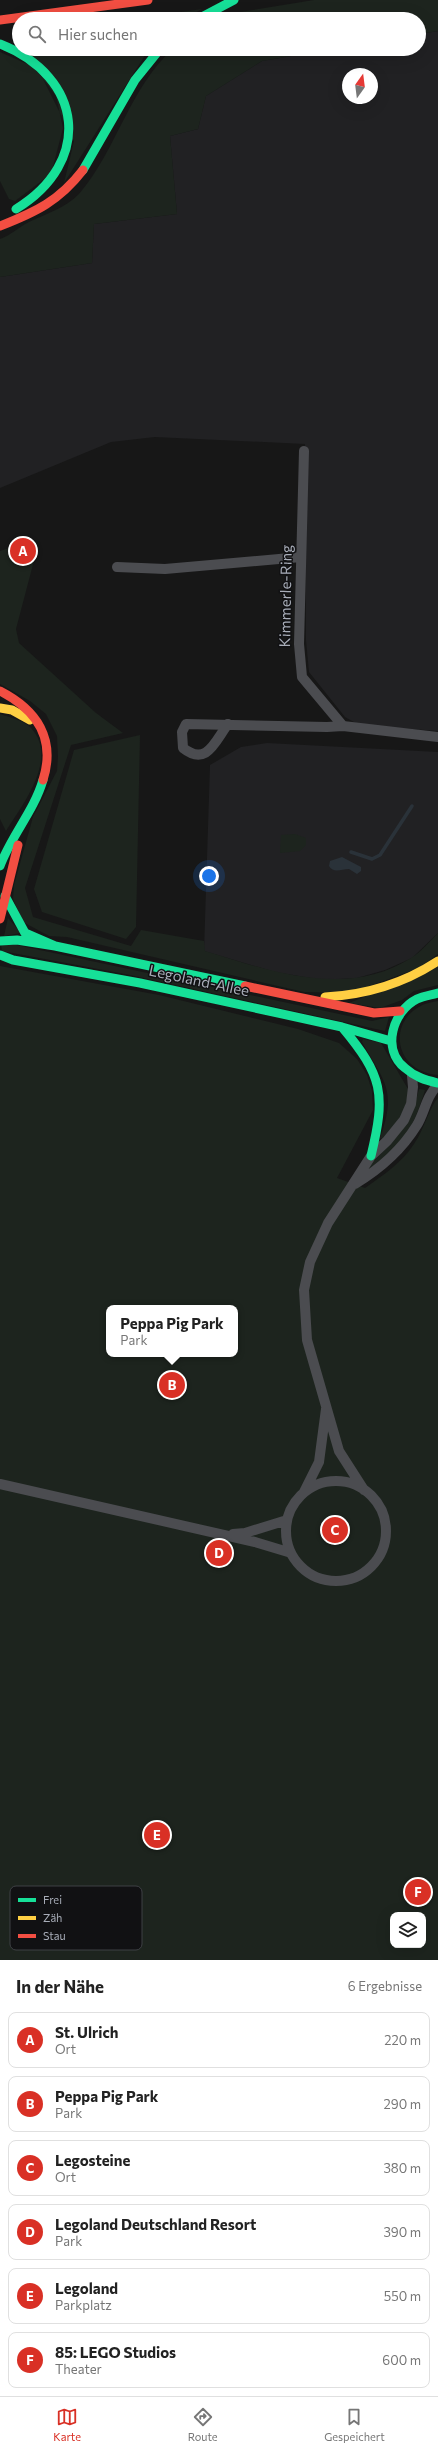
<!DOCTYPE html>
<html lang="de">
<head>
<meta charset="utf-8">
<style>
	:root { --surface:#fff; --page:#f2f2f2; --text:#222; --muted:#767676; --line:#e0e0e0; --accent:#d93025 }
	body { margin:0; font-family:Commissioner,sans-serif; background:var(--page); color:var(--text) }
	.controls { position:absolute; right:12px; bottom:12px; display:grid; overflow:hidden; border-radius:8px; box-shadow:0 4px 16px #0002 }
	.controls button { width:36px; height:36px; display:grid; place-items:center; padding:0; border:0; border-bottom:1px solid var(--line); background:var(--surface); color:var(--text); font:20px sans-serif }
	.compass { position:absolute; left:342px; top:68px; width:36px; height:36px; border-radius:50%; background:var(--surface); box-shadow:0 4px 16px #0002; rotate:14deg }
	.you { position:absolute; left:209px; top:876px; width:14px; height:14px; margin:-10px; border:3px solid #fff; border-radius:50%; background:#1a73e8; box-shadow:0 0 0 6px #1a73e833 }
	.badge { display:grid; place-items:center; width:26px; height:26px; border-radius:50%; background:var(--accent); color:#fff; font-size:13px; font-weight:700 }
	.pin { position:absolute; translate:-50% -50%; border:2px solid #fff; box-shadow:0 1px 4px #0006 }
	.popup { position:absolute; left:106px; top:1305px; width:132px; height:52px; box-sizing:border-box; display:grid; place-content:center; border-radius:8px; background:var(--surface); filter:drop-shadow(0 1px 3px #0005); font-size:13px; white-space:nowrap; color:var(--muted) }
	.popup b { font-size:15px; color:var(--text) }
	.popup::after { content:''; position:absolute; left:50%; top:100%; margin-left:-8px; border:8px solid transparent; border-top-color:var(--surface) }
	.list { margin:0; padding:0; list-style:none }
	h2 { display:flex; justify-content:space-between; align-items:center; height:52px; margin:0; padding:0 16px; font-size:17px }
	h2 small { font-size:13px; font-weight:400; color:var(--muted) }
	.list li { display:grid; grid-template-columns:26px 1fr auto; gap:12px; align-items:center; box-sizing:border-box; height:56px; margin:0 8px 8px; padding:0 8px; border:1px solid var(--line); border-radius:8px }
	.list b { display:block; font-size:15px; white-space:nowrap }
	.list p { margin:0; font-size:13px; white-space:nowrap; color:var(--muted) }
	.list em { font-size:13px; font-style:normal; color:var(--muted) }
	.icon { flex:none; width:22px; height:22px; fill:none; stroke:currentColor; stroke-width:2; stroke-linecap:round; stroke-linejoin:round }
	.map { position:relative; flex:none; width:438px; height:1960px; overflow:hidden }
	.search { position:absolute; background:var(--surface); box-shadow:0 4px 16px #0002; left:12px; right:12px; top:12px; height:44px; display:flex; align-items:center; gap:10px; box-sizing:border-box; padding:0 14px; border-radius:22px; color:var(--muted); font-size:15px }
	.sheet { height:436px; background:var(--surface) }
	nav { display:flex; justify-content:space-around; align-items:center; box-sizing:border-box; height:56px; border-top:1px solid var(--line); background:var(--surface); font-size:11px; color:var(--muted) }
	nav a { display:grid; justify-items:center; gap:2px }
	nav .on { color:var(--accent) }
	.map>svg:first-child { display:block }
	.built { fill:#212123; fill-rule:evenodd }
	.green { fill:#1d241e; fill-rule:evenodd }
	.water { fill:#2a3239 }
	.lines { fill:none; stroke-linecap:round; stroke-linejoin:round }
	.stream { stroke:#2a3239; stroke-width:3.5 }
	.street { stroke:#4b4c50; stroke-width:10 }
	.fast { stroke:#16e098; stroke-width:9 }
	.slow { stroke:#ffcf43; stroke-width:9 }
	.jam { stroke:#f24e42; stroke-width:9 }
	.labels { text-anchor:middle; stroke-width:3; stroke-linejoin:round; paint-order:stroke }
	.street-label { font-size:15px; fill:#a8adb8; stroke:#111113 }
	.key { fill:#111113; stroke:#3e4045; stroke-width:1 }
	.key-label { font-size:11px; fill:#a8adb8 }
</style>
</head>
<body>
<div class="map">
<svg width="438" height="1960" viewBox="0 0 438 1960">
	<rect width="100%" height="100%" fill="#171717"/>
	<!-- built -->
	<path class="built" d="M438,31V731L359,725L345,717L309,672L306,640L305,444L155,437L111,442L0,488V277L92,263L94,224L177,214L170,136L198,129L206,96L262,61L332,49H419V34ZM348,74H372V98H348Z
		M267,743L438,752V933L412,958L385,970L357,978L322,980L275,972L204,951L210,765L241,747Z"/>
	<!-- green -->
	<path class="green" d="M314,0H438V31L419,34V19H216L234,13Z
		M202,9L184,19H132Z
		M28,49H149L64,183L74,141Z
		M173,49H332L262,61L206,96L198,129L170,136L177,214L94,224L92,263L0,277V239C10,236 19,227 29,222C46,214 65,208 79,194C117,150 129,88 173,49Z
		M0,52L34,67L56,96L63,128L51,174L15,201L9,199L0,181Z
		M21,544L36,553L16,629L19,643L96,713L123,733L71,745L25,888L33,917L131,946L141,930L204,941L205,951C270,971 347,999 411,958C421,952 430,941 438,933V954L419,968L350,993L304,992L67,937L49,936L23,922L13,899L14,885L33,817L57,771L58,757L57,736L46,714L30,701L0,684V551Z
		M0,714C9,717 25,721 31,728C59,758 23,804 6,831L0,819Z
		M140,735L136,927L126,939L42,912L34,889L74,750Z
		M295,834L306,838V845L300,851L280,853L281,835Z
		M8,918L21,933L4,936Z
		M7,943L372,1021L389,1017L385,1031L130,975L2,951L1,944Z
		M0,966L159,995L298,1029L339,1043L357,1059L367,1075L372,1091L373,1110L337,1178L365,1188C383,1175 402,1163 414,1144C423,1132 430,1106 438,1098V1960H0ZM109,1308H235V1354H109ZM393,1915H423V1945H393Z
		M438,967V985L414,991L402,1000L380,1008L349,1003Z
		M438,1001V1075C387,1070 387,1007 438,1001Z
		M363,1039L381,1043L408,1089C408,1110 396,1124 384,1140L380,1138C397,1090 385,1083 362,1042Z
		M419,1089L425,1090C412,1134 401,1143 369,1172L368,1166C393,1144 411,1122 419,1089Z"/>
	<!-- water -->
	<path class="water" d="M342,857L361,867V871L357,874L349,869C341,869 334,874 329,866L330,861Z"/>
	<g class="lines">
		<!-- stream -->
		<path class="stream" d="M351,852L372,859L380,855L412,806"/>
		<!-- street -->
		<path class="street" d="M304,451L299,644L302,677L343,726L438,737
			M117,567L165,569L301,557
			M228,724C215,741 207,767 183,748L182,732L186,724L327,727L343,726
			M355,1184C380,1169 401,1151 417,1125C425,1112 426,1096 438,1085
			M286 1531a50 50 0 1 1 100 0a50 50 0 1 1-100 0Z
			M0,1484L255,1542L288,1552
			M364,1490L339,1451L307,1340L304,1290L310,1262L328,1223L371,1156L387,1141L404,1120L411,1104L413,1087L412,1076
			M304,1492L319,1462L326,1409
			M233,1534L245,1533L287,1520"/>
		<!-- fast -->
		<path class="fast" d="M198,19L234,0
			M0,44C84,77 93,162 16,209
			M83,170L135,80L160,49
			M0,866C11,836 34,811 43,780
			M5,896L25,933L55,946
			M0,941L17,940L55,946L245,986
			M0,955L13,960L140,983L342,1027L391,1041
			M438,993C431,995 423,996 417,999C393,1011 381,1049 405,1068C415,1077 425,1080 438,1083
			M342,1027C383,1076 386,1094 371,1156"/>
		<!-- slow -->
		<path class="slow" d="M0,708L12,710L30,720
			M325,997C367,995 403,984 438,961"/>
		<!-- jam -->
		<path class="jam" d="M0,20L148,0
			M0,226C36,212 59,201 83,170
			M0,691C37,710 56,739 43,780
			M0,919L18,845
			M245,986L374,1013L400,1011"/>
	</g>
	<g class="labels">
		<!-- street labels -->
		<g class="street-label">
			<text transform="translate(286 596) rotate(-89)" y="5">Kimmerle-Ring</text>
			<text transform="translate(199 981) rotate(12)" y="5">Legoland-Allee</text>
		</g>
	</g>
	<!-- legend -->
	<rect x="10" y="1886" width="132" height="64" rx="6" class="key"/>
	<rect x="18" y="1898" width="18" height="4" fill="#16e098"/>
	<rect x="18" y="1916" width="18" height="4" fill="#ffcf43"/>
	<rect x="18" y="1934" width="18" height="4" fill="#f24e42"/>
	<g class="key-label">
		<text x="43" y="1904">Frei</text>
		<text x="43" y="1922">Zäh</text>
		<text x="43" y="1940">Stau</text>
	</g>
</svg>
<div class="controls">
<button><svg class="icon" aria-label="layers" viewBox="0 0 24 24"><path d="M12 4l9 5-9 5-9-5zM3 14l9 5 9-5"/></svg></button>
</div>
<svg class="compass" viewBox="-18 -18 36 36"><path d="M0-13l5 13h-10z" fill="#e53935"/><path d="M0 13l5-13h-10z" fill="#767676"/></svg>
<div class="you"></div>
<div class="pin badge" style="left:23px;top:551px">A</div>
<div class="pin badge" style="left:172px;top:1385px">B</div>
<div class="popup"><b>Peppa Pig Park</b>Park</div>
<div class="pin badge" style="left:335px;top:1530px">C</div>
<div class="pin badge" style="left:219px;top:1553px">D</div>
<div class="pin badge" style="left:157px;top:1835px">E</div>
<div class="pin badge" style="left:418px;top:1892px">F</div>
<div class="search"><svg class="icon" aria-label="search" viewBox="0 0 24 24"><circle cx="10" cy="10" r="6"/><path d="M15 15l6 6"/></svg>Hier suchen</div>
</div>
<section class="sheet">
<h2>In der Nähe<small>6 Ergebnisse</small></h2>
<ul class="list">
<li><span class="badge">A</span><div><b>St. Ulrich</b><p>Ort</p></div><em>220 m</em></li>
<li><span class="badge">B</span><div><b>Peppa Pig Park</b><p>Park</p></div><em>290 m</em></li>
<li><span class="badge">C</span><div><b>Legosteine</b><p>Ort</p></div><em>380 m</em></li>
<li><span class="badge">D</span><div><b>Legoland Deutschland Resort</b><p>Park</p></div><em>390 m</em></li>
<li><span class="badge">E</span><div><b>Legoland</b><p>Parkplatz</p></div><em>550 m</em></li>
<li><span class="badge">F</span><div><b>85: LEGO Studios</b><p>Theater</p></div><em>600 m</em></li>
</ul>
</section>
<nav>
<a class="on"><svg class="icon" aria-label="map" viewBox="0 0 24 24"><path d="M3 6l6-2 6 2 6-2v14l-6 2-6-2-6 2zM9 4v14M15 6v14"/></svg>Karte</a>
<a><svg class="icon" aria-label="directions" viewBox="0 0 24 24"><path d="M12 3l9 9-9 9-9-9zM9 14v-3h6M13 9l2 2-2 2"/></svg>Route</a>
<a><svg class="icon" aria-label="saved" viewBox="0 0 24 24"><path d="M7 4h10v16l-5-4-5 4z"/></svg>Gespeichert</a>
</nav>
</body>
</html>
